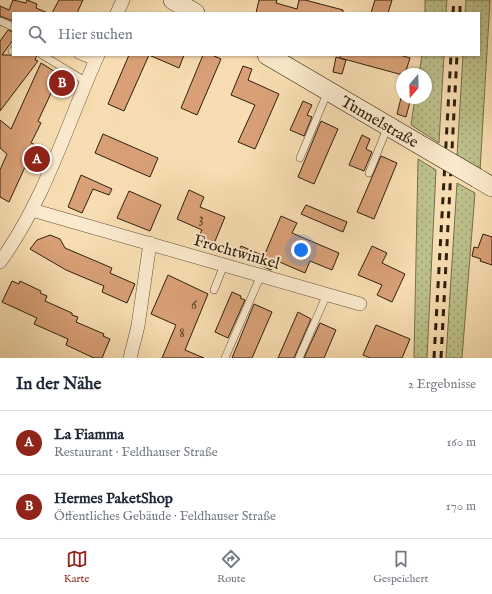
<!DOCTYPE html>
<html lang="de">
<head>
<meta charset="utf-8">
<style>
	:root { --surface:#fff; --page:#f2f2f3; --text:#1f2937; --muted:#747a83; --line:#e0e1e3; --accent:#8f2418 }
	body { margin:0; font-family:"IM FELL English",serif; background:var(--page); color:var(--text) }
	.compass { position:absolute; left:396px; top:68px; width:36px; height:36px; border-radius:50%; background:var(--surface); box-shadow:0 1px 3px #0004; rotate:199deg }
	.you { position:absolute; left:301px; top:250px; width:14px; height:14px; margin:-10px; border:3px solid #fff; border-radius:50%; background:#1a73e8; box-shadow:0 0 0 6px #1a73e833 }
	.badge { display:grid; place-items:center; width:26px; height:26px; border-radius:50%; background:var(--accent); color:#fff; font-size:13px; font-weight:700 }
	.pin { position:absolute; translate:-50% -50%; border:2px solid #fff; box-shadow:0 1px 4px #0006 }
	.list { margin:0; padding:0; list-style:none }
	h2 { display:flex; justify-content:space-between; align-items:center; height:52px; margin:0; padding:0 16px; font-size:17px }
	h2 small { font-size:13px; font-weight:400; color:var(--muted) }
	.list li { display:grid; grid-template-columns:26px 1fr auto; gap:12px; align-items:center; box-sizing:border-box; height:64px; padding:0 16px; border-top:1px solid var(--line) }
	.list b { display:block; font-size:15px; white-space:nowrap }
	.list p { margin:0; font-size:13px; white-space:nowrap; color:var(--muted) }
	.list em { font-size:13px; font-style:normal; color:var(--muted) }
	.icon { flex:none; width:22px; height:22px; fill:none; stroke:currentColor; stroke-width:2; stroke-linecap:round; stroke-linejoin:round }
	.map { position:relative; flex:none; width:492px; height:358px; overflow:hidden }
	.search { position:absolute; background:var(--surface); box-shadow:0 1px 3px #0004; left:12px; right:12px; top:12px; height:44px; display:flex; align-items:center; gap:10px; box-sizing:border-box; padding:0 14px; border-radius:0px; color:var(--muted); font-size:15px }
	.sheet { height:180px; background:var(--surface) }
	nav { display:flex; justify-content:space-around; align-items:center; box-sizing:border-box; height:56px; border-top:1px solid var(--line); background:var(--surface); font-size:11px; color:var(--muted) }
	nav a { display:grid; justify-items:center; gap:2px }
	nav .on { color:var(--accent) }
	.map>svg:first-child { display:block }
	.green { fill:url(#green-dots); stroke:#76704d }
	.building { fill:#d9a077; stroke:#2f200f }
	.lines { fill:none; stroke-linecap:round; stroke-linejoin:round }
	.lane-casing { stroke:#614f38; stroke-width:8 }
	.street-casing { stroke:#614f38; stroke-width:14 }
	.secondary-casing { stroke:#2f200f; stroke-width:20 }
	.lane { stroke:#fae9cc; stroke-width:7 }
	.street { stroke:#fae9cc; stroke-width:13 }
	.secondary { stroke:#fae9cc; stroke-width:19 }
	.rail { stroke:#2f200f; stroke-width:3; stroke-dasharray:7 7; stroke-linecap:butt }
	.secondary-bridge-casing { stroke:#2f200f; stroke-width:20; stroke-linecap:butt }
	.secondary-bridge { stroke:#fae9cc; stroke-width:19 }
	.labels { text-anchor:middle; stroke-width:4; stroke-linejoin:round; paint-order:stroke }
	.number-label { font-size:14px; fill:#5a4029 }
	.street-label { font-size:16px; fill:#2f200f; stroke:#fae9cc }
</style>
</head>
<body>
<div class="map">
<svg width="492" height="358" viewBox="0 0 492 358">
	<defs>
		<pattern id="green-dots" width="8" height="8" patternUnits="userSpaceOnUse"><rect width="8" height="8" fill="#bdc18b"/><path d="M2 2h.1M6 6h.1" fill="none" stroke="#9a9c70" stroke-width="1.8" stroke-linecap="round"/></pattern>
	</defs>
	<rect width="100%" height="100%" fill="#f7ddb1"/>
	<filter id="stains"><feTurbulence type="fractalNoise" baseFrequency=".005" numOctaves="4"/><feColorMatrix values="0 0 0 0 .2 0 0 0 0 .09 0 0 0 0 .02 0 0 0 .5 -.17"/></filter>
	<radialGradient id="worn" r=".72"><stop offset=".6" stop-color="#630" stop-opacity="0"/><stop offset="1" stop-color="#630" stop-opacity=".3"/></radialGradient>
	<!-- green -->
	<path class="green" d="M425,0H447L446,13H425Z
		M466,0H490L480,171L457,156L463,55H479V13H465Z
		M422,55H444L439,143L411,125L415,98H426V74H419Z
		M418,159L436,170L427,358H414Z
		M457,183L475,193L462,358H446Z"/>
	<!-- building -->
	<path class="building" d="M13,0L26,3L27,0L37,4L36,8L48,13H13V21L0,16V6L9,10Z
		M59,0H83L77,13H52Z
		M259,0H277L276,3L297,9L299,0H305L343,10V13H256Z
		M375,0H392L388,13H371Z
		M8,30L13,32V40L2,55H37L35,60L38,61L0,111V41Z
		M129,55H149L124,111L108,104Z
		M149,55H184L179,68Z
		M203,55H212L221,59L197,115L181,108Z
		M340,55H400L410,58L405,74H399L340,58Z
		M336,57L346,60L342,74L333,72Z
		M41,63L70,81L63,97L52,91L38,121L41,123L31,143L43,148L34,170L25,167L9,202L0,197V170L7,154L0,148V120L11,129Z
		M243,66L252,69L248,80L279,94L255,149L238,142L255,105L231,95Z
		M401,98H411L406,117L397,114Z
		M303,101L312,105L307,115L312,117L304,136L290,130Z
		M321,121L338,129L314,184L298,177Z
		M103,134L158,158L150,177L95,153Z
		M362,135L370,139L366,149L372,152L364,171L349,165Z
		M381,156L397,163L374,219L357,212Z
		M81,175L112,189L109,195L93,189L82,213L68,207Z
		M189,190L204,197L200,207L225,217L213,246L197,240L202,230L177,219Z
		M129,191L161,205L150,231L117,218Z
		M306,205L347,222L343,232L301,214Z
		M281,216L297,223L292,233L339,253L332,270L310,261L305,273L275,260L271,270L237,255L241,246L264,256Z
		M483,234L492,237V265L480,261L481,259L472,256L474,247L478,248Z
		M50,235L60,239L65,248L112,268L110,273L135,284L127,303L102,292L104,286L66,270L30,249L37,240Z
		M372,246L387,253L382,263L405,274L392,302L377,295L382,285L358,275Z
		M168,275L208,294L185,350L204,358H162L176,325L151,314Z
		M12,281L19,284L20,281L41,291L40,293L47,296L45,301L72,313V315L78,317L76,322L104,334L103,336L110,339L102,358H94L66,345L68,339L34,324L37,318L2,302Z
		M232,292L241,296L240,298L245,300L228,338L215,332Z
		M254,304L272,312L252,358H232Z
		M298,312L311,319L294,358H278Z
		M320,323L336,330L324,358H304Z
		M376,325L410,339L402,358H370L363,355Z"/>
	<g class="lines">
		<!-- lane casing -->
		<g class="lane-casing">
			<path id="lane" d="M0,21L13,27
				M12,51L13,50
				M42,55L87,82
				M78,55L95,62
				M300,158L328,91
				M369,173L388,126
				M214,290L224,265
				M225,358L261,275
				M299,358L327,294"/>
		</g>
		<!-- street casing -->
		<g class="street-casing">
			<path id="street" d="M117,13L123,0
				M32,210L360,304
				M0,262C45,200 67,124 98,55
				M130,358L138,326L150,243"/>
		</g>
		<!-- secondary casing -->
		<g class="secondary-casing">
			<path id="secondary" d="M173,0L195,13
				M267,55L417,143
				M477,178L492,187"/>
		</g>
		<!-- lane -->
		<use href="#lane" class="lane"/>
		<!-- street -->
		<use href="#street" class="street"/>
		<!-- secondary -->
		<use href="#secondary" class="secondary"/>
		<!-- rail -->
		<path class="rail" d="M453,13L454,0
			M460,13V0
			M434,358L451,55
			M441,358L457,55"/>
		<!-- secondary-bridge casing -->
		<g class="secondary-bridge-casing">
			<path id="secondary-bridge" d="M417,143L477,178"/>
		</g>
		<!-- secondary-bridge -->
		<use href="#secondary-bridge" class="secondary-bridge"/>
	</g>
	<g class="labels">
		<!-- number labels -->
		<g class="number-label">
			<text x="201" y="223">3</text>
			<text x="194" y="309">6</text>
			<text x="182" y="337">8</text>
		</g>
		<!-- street labels -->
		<g class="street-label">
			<text transform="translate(380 121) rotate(30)" y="6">Tunnelstraße</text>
			<text transform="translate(237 251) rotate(16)" y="6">Frochtwinkel</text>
		</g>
	</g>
	<rect width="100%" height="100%" filter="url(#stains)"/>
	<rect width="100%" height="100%" fill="url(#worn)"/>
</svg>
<svg class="compass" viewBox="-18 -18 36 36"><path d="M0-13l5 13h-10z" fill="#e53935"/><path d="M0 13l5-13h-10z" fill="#747a83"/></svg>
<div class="you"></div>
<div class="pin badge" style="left:37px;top:159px">A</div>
<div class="pin badge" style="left:62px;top:83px">B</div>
<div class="search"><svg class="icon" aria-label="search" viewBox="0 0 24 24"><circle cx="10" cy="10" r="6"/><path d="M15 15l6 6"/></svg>Hier suchen</div>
</div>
<section class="sheet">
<h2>In der Nähe<small>2 Ergebnisse</small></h2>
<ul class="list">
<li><span class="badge">A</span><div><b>La Fiamma</b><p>Restaurant · Feldhauser Straße</p></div><em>160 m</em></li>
<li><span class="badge">B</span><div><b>Hermes PaketShop</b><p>Öffentliches Gebäude · Feldhauser Straße</p></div><em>170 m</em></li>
</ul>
</section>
<nav>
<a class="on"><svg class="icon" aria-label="map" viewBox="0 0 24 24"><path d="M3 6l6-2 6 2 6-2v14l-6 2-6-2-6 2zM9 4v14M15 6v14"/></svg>Karte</a>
<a><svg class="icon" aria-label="directions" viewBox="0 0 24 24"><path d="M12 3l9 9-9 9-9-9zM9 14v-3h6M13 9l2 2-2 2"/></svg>Route</a>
<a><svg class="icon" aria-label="saved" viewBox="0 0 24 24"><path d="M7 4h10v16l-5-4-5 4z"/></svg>Gespeichert</a>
</nav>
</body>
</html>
